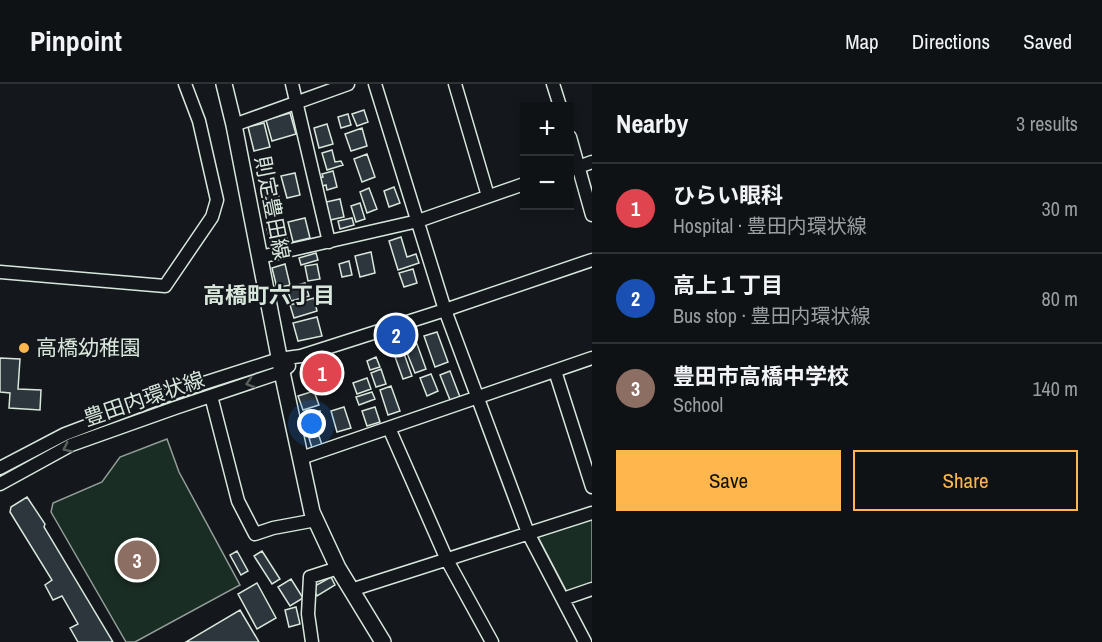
<!DOCTYPE html>
<html lang="en">
<head>
<meta charset="utf-8">
<style>
	:root { --surface:#0f1215; --page:#181b1e; --text:#f1f3f6; --muted:#9b9ea0; --line:#2f3234; --accent:#ffb74d }
	body { margin:0; font-family:"Archivo Narrow","Noto Sans JP",sans-serif; background:var(--page); color:var(--text) }
	.controls { position:absolute; right:18px; top:18px; display:grid; overflow:hidden; border-radius:0px; box-shadow:0 3px 9px #0003 }
	.controls button { width:54px; height:54px; display:grid; place-items:center; padding:0; border:0; border-bottom:2px solid var(--line); background:var(--surface); color:var(--text); font:30px sans-serif }
	.you { position:absolute; left:312px; top:340px; width:21px; height:21px; margin:-15px; border:4px solid #fff; border-radius:50%; background:#1a73e8; box-shadow:0 0 0 9px #1a73e833 }
	.badge { display:grid; place-items:center; width:39px; height:39px; border-radius:50%; background:var(--accent); color:#fff; font-size:20px; font-weight:700 }
	.pin { position:absolute; translate:-50% -50%; border:3px solid #fff; box-shadow:0 2px 6px #0006 }
	.list { margin:0; padding:0; list-style:none }
	h2 { display:flex; justify-content:space-between; align-items:center; height:78px; margin:0; padding:0 24px; font-size:26px }
	h2 small { font-size:20px; font-weight:400; color:var(--muted) }
	.list li { display:grid; grid-template-columns:39px 1fr auto; gap:18px; align-items:center; box-sizing:border-box; height:90px; padding:0 24px; border-top:2px solid var(--line) }
	.list b { display:block; font-size:22px; white-space:nowrap }
	.list p { margin:0; font-size:20px; white-space:nowrap; color:var(--muted) }
	.list em { font-size:20px; font-style:normal; color:var(--muted) }
	.actions { display:flex; gap:12px; padding:18px 24px }
	.actions a { flex:1; padding:14px 0; border:2px solid var(--accent); border-radius:0px; text-align:center; font-size:21px; color:var(--accent) }
	.actions .main { background:var(--accent); color:#111 }
	.map { position:relative; flex:none; width:592px; height:558px; overflow:hidden }
	header { display:flex; align-items:center; gap:36px; box-sizing:border-box; height:84px; padding:0 30px; background:var(--surface); border-bottom:2px solid var(--line) }
	header strong { font-size:28px }
	nav { display:flex; gap:33px; margin-inline-start:auto; font-size:21px }
	main { display:flex }
	aside { flex:1; background:var(--surface) }
	.map>svg:first-child { display:block }
	.green { fill:#1a2d24; stroke:#939e99; stroke-width:1.5 }
	.building { fill:#2c363c; stroke:#d8e6dc; stroke-width:1.5 }
	.lines { fill:none; stroke-linecap:round; stroke-linejoin:round }
	.minor-casing { stroke:#d8e6dc; stroke-width:15 }
	.major-casing { stroke:#d8e6dc; stroke-width:18 }
	.minor { stroke:#14181c; stroke-width:12 }
	.major { stroke:#14181c; stroke-width:15 }
	.oneway { stroke:#59605f }
	.poi-dot { fill:#ffb74d; stroke:#14181c; stroke-width:2 }
	.labels { text-anchor:middle; stroke-width:4.5; stroke-linejoin:round; paint-order:stroke }
	.street-label { font-size:21px; fill:#d8e6dc; stroke:#14181c }
	.poi-label { font-size:21px; fill:#d8e6dc; stroke:#14181c; text-anchor:start }
	.neighbourhood-label { font-size:22px; font-weight:bold; fill:#d8e6dc; stroke:#14181c }
</style>
</head>
<body>
<header>
<strong>Pinpoint</strong>
<nav><a>Map</a><a>Directions</a><a>Saved</a></nav>
</header>
<main>
<div class="map">
<svg width="592" height="558" viewBox="0 0 592 558">
	<rect width="100%" height="100%" fill="#14181c"/>
	<!-- green -->
	<path class="green" d="M167,355L179,388L240,501L135,558H126L51,428L53,419L102,398L120,373Z
		M592,435V500L567,508L537,451Z"/>
	<!-- building -->
	<path class="building" d="M364,26L368,38L357,42L352,30Z
		M290,29L296,50L272,57L266,36Z
		M348,30L351,41L341,44L338,33Z
		M264,39L270,63L254,67L248,43Z
		M327,40L333,60L319,64L314,44Z
		M362,44L367,62L351,67L345,50Z
		M332,66L335,78L341,77L343,81L327,86L322,69Z
		M367,70L375,93L362,98L354,75Z
		M333,87L337,103L327,106L326,101L319,103L317,95L323,93L322,90Z
		M295,89L300,111L287,114L281,92Z
		M276,103L281,120L268,123L264,107Z
		M394,103L400,119L389,123L384,107Z
		M369,104L377,125L367,129L360,108Z
		M340,115L344,133L330,136L326,118Z
		M360,119L365,135L356,138L351,122Z
		M305,134L310,154L293,158L288,138Z
		M352,134L354,141L340,145L338,137Z
		M283,141L288,158L272,163L267,145Z
		M401,153L407,173L416,170L419,179L398,186L389,157Z
		M371,168L375,189L360,193L355,172Z
		M316,169L318,176L301,181L299,174Z
		M349,177L352,191L342,193L339,180Z
		M285,180L290,201L277,204L272,184Z
		M317,180L320,195L308,197L305,182Z
		M413,185L417,199L404,203L399,189Z
		M305,199L309,212L291,217L287,204Z
		M314,214L317,227L294,234L290,221Z
		M317,233L322,252L298,257L293,239Z
		M437,248L448,278L435,283L424,252Z
		M417,260L426,285L415,289L405,264Z
		M402,264L412,292L403,295L393,267Z
		M334,272L342,296L323,303L318,292L310,295L307,294L304,286L306,284L322,279L321,277Z
		M376,273L380,283L370,286L367,277Z
		M0,274L20,275L18,305L41,306L40,326L9,324L10,309L0,308Z
		M381,285L386,300L376,303L371,289Z
		M450,287L460,313L450,316L440,291Z
		M431,290L438,307L427,312L420,294Z
		M367,294L371,305L357,310L353,299Z
		M391,302L400,327L388,331L380,306Z
		M314,307L319,321L303,326L298,312Z
		M372,308L375,315L359,321L356,313Z
		M344,323L351,344L337,348L331,327Z
		M375,323L380,338L367,342L362,327Z
		M320,327L322,342L308,344L305,330Z
		M319,352L322,361L312,364L309,354Z
		M27,413L45,440L44,443L113,558H78L70,544L78,540L62,512L53,516L45,501L52,496L10,428L11,423Z
		M237,467L248,487L241,491L230,471Z
		M262,467L280,495L272,500L254,472Z
		M331,493L335,501L317,512L313,503Z
		M291,495L303,514L290,522L278,503Z
		M257,499L276,534L257,545L238,510Z
		M296,523L300,540L289,543L285,526Z
		M240,526L259,558H186Z"/>
	<g class="lines">
		<!-- minor casing -->
		<g class="minor-casing">
			<path id="minor" d="M292,0L329,158
				M375,0L445,226L528,449L585,558
				M455,0L488,112
				M553,0L560,22
				M234,41L348,0
				M570,53L592,131
				M570,86L592,78
				M260,173L418,137L524,100
				M0,188L165,202L212,133L217,116L199,37L185,0
				M555,287L592,403
				M211,312L238,417L255,450L273,444L316,436
				M389,344L447,476L492,558
				M301,374L592,274
				M0,384L65,350L173,309L279,275L301,272L445,226L592,176
				M0,400L71,361L175,324L282,288L289,282
				M351,506L592,429
				M563,515L592,505
				M312,558L308,530L310,493L338,484"/>
		</g>
		<!-- major casing -->
		<g class="major-casing">
			<path id="major" d="M224,0L234,41L282,288L312,428L338,484L383,558"/>
		</g>
		<!-- minor -->
		<use href="#minor" class="minor"/>
		<!-- major -->
		<use href="#major" class="major"/>
	</g>
	<!-- one-way arrows -->
	<defs><path id="oneway-chevron" d="M-2-3.5L2.5 0L-2 3.5" fill="none" stroke-width="1.6" stroke-linecap="round" stroke-linejoin="round" transform="scale(1.5)"/></defs>
	<g class="oneway">
		<use href="#oneway-chevron" transform="translate(250 299) rotate(162)"/>
		<use href="#oneway-chevron" transform="translate(67 364) rotate(154)"/>
	</g>
	<!-- markers -->
	<circle class="poi-dot" cx="24" cy="264" r="6"/>
	<g class="labels">
		<!-- street labels -->
		<g class="street-label">
			<text transform="translate(272 124) rotate(79)" y="7">則定豊田線</text>
			<text transform="translate(144 315) rotate(-19)" y="7">豊田内環状線</text>
		</g>
		<!-- poi labels -->
		<g class="poi-label">
			<text x="36" y="271">高橋幼稚園</text>
		</g>
		<!-- neighbourhood labels -->
		<g class="neighbourhood-label">
			<text x="269" y="219">高橋町六丁目</text>
		</g>
	</g>
</svg>
<div class="controls">
<button>+</button>
<button>−</button>
</div>
<div class="you"></div>
<div class="pin badge" style="left:322px;top:289px;background:#e0444e">1</div>
<div class="pin badge" style="left:396px;top:251px;background:#1a4fb4">2</div>
<div class="pin badge" style="left:137px;top:476px;background:#8d6e63">3</div>
</div>
<aside>
<h2>Nearby<small>3 results</small></h2>
<ul class="list">
<li><span class="badge" style="background:#e0444e">1</span><div><b>ひらい眼科</b><p>Hospital · 豊田内環状線</p></div><em>30 m</em></li>
<li><span class="badge" style="background:#1a4fb4">2</span><div><b>高上１丁目</b><p>Bus stop · 豊田内環状線</p></div><em>80 m</em></li>
<li><span class="badge" style="background:#8d6e63">3</span><div><b>豊田市高橋中学校</b><p>School</p></div><em>140 m</em></li>
</ul>
<div class="actions"><a class="main">Save</a><a>Share</a></div>
</aside>
</main>
</body>
</html>
